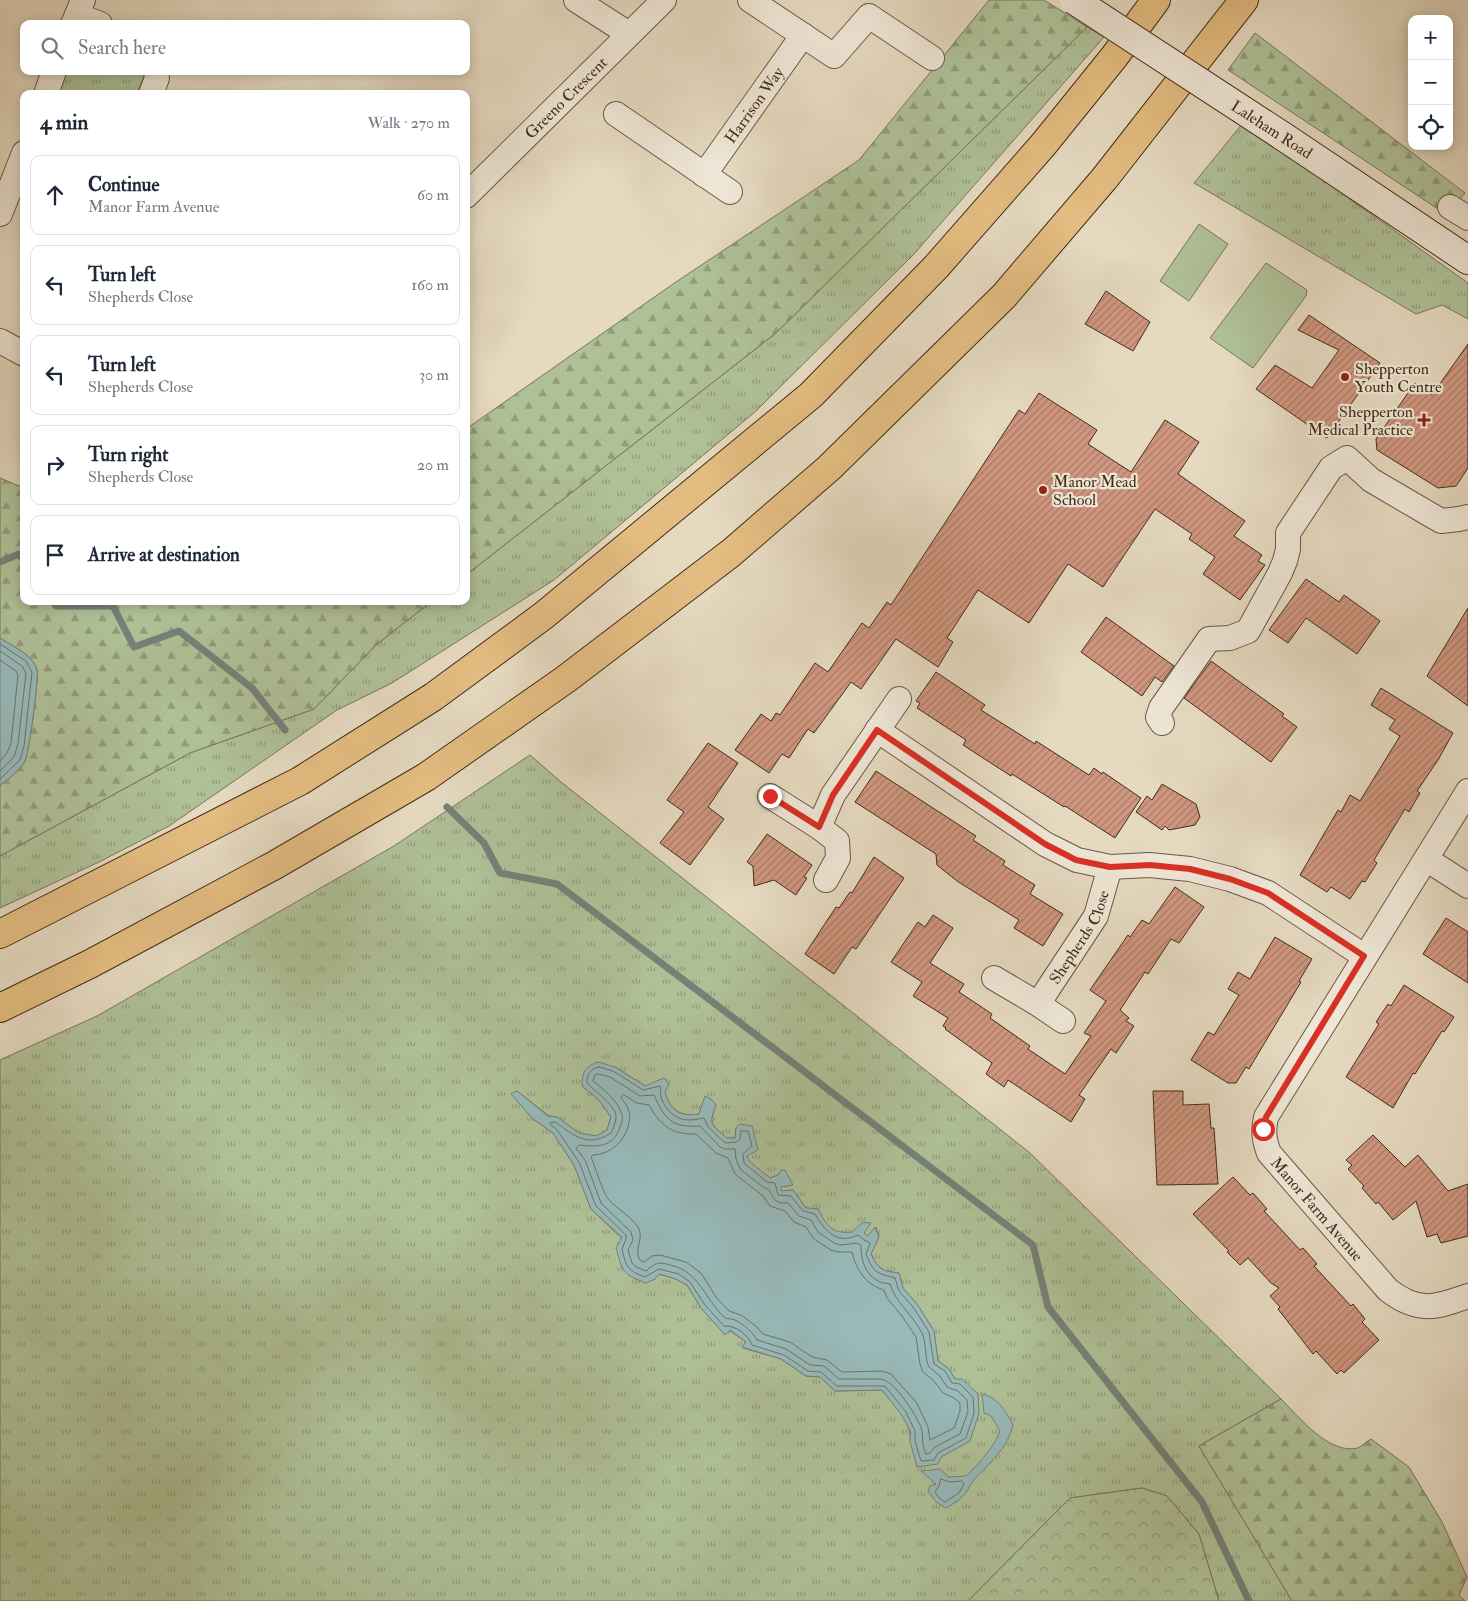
<!DOCTYPE html>
<html lang="en">
<head>
<meta charset="utf-8">
<style>
	:root { --surface:#fff; --page:#f2f2f3; --text:#1f2937; --muted:#747a83; --line:#e0e1e3 }
	body { margin:0; font-family:"IM FELL Double Pica",serif; background:var(--page); color:var(--text) }
	.controls { position:absolute; right:15px; top:15px; display:grid; overflow:hidden; border-radius:10px; box-shadow:0 2px 12px #0003 }
	.controls button { width:45px; height:45px; display:grid; place-items:center; padding:0; border:0; border-bottom:1px solid var(--line); background:var(--surface); color:var(--text); font:25px sans-serif }
	.stop { position:absolute; width:15px; height:15px; margin:-11px; border:4px solid #d93025; border-radius:50%; background:#fff }
	.stop.end { background:#d93025; border-color:#fff; box-shadow:0 1px 5px #0008 }
	.list { margin:0; padding:0; list-style:none }
	h2 { display:flex; justify-content:space-between; align-items:center; height:65px; margin:0; padding:0 20px; font-size:21px }
	h2 small { font-size:16px; font-weight:400; color:var(--muted) }
	.list li { display:grid; grid-template-columns:32px 1fr auto; gap:15px; align-items:center; box-sizing:border-box; height:80px; margin:0 10px 10px; padding:0 10px; border:1px solid var(--line); border-radius:10px }
	.list b { display:block; font-size:19px; white-space:nowrap }
	.list p { margin:0; font-size:16px; white-space:nowrap; color:var(--muted) }
	.list em { font-size:16px; font-style:normal; color:var(--muted) }
	.icon { flex:none; width:28px; height:28px; fill:none; stroke:currentColor; stroke-width:2; stroke-linecap:round; stroke-linejoin:round }
	.map { position:relative; flex:none; width:1468px; height:1601px; overflow:hidden }
	.search { position:absolute; background:var(--surface); box-shadow:0 2px 12px #0003; left:20px; top:20px; width:450px; height:55px; display:flex; align-items:center; gap:12px; box-sizing:border-box; padding:0 18px; border-radius:10px; color:var(--muted); font-size:19px }
	.panel { position:absolute; background:var(--surface); box-shadow:0 2px 12px #0003; left:20px; top:90px; width:450px; height:515px; border-radius:10px }
	.map>svg:first-child { display:block }
	.grass { fill:url(#grass-tufts); stroke:#787656; fill-rule:evenodd }
	.forest { fill:url(#forest-firs); stroke:#787656 }
	.park { fill:url(#park-crowns); stroke:#787656 }
	.pitch { fill:#afc097; stroke:#787656 }
	.water { fill:#97b9b9; stroke:#758178 }
	.lines { fill:none; stroke-linecap:round; stroke-linejoin:round }
	.shore { stroke:#6c7368; stroke-width:1 }
	.stream { stroke:#758178; stroke-width:7 }
	.building { fill:url(#building-hatch); stroke:#422d16 }
	.minor-casing { stroke:#6b5840; stroke-width:26 }
	.secondary-casing { stroke:#422d16; stroke-width:30 }
	.motorway-casing { stroke:#422d16; stroke-width:30 }
	.minor { stroke:#eee6d6; stroke-width:24 }
	.secondary { stroke:#eee6d6; stroke-width:28 }
	.motorway { stroke:#e2bc80; stroke-width:28 }
	.secondary-bridge-casing { stroke:#422d16; stroke-width:30; stroke-linecap:butt }
	.secondary-bridge { stroke:#eee6d6; stroke-width:28 }
	.route { stroke:#d93025; stroke-width:6 }
	.poi-dot { fill:#8f2418; stroke:#eee6d6; stroke-width:2 }
	.labels { text-anchor:middle; stroke-width:4.5; stroke-linejoin:round; paint-order:stroke }
	.street-label { font-size:16px; fill:#422d16; stroke:#eee6d6 }
	.poi-label { font-size:16px; fill:#422d16; stroke:#eee6d6; text-anchor:start }
</style>
</head>
<body>
<div class="map">
<svg width="1468" height="1601" viewBox="0 0 1468 1601">
	<defs>
		<pattern id="grass-tufts" width="24" height="20" patternUnits="userSpaceOnUse" patternTransform="scale(1.25)"><rect width="24" height="20" fill="#afc097"/><path d="M3 7l-1-3M5 7V3M7 7l1-3M15 17l-1-3M17 17v-4M19 17l1-3" fill="none" stroke="#909c7a"/></pattern>
		<pattern id="forest-firs" width="22" height="20" patternUnits="userSpaceOnUse" patternTransform="scale(1.25)"><rect width="22" height="20" fill="#afc097"/><path d="M5 1l3.5 6h-7zM16 11l3.5 6h-7z" fill="#909c7a"/></pattern>
		<pattern id="park-crowns" width="20" height="18" patternUnits="userSpaceOnUse" patternTransform="scale(1.25)"><rect width="20" height="18" fill="#afc097"/><path d="M2 6a3 3 0 1 1 6 0M12 15a3 3 0 1 1 6 0" fill="none" stroke="#909c7a"/></pattern>
		<pattern id="building-hatch" width="6" height="6" patternUnits="userSpaceOnUse" patternTransform="scale(1.25)"><rect width="6" height="6" fill="#d0967f"/><path d="M-1 1l2-2M0 6l6-6M5 7l2-2" fill="none" stroke="#aa7b67"/></pattern>
	</defs>
	<rect width="100%" height="100%" fill="#e5d9c0"/>
	<filter id="stains"><feTurbulence type="fractalNoise" baseFrequency=".004" numOctaves="4"/><feColorMatrix values="0 0 0 0 .2 0 0 0 0 .09 0 0 0 0 .02 0 0 0 .5 -.17"/></filter>
	<radialGradient id="worn" r=".72"><stop offset=".6" stop-color="#630" stop-opacity="0"/><stop offset="1" stop-color="#630" stop-opacity=".3"/></radialGradient>
	<!-- grass -->
	<path class="grass" d="M1087,27L1104,37L914,254L756,411L554,580L392,683L337,710L169,826L99,862L0,908V856L190,753L314,709L376,645L432,601H466V575L776,333Z
		M61,71H146L137,94H52Z
		M1243,123L1468,283V319L1442,305L1416,314L1194,183Z
		M530,755L561,782L1030,1153L1281,1399L1199,1446L1292,1601H1219L1199,1534L1167,1496L1142,1488L1070,1498L968,1601H0V1060L97,1016L394,846ZM615,1067L645,1086L665,1092C670,1111 681,1117 699,1114L705,1097L716,1105C708,1126 712,1124 727,1138H735L736,1128L748,1161L770,1178L778,1175L792,1185L780,1187L781,1192L793,1190L806,1208L818,1209C820,1214 822,1221 826,1224C839,1240 855,1227 868,1237L876,1227L879,1237L871,1254C879,1270 882,1271 899,1273L903,1288L917,1304L934,1331L938,1361L948,1368L955,1379L970,1441L940,1457L910,1441C912,1421 894,1405 882,1390L835,1391L820,1377L806,1376L781,1359L743,1348L746,1342L729,1330L725,1334L701,1308L687,1285L676,1279L659,1274L591,1209L574,1165L553,1133L532,1118L512,1094L517,1091L549,1116L557,1117L579,1133L596,1136L607,1130L611,1117L599,1100L582,1086Z"/>
	<!-- forest -->
	<path class="forest" d="M989,0H1044L1087,27L776,333L466,575V429L673,284L859,160Z
		M1255,33L1465,193L1457,203L1438,209L1228,70Z
		M0,478L24,488V601H432L376,645L314,709L190,753L0,856V785C8,780 20,770 25,761C29,753 39,678 37,670C33,655 12,646 0,638Z
		M1281,1399C1300,1418 1329,1455 1358,1448C1362,1446 1367,1441 1371,1439L1409,1467L1442,1522L1467,1577L1459,1595L1465,1601H1292L1199,1446Z"/>
	<!-- park -->
	<path class="park" d="M1142,1488L1167,1496L1199,1534L1219,1601H968L1070,1498Z"/>
	<!-- pitch -->
	<path class="pitch" d="M1199,224L1228,244L1189,301L1160,281Z
		M1266,263L1307,290L1306,296L1253,368L1210,338Z"/>
	<!-- water -->
	<path class="water" d="M0,638C12,646 33,655 37,670C39,678 29,753 25,761C20,770 8,780 0,785Z
		M598,1062L615,1067L645,1086L664,1078L669,1084L665,1092C670,1111 681,1117 699,1114L705,1096L712,1100L716,1105C708,1126 711,1124 727,1138H735L736,1128L739,1124L752,1126L758,1150L747,1156L749,1161L770,1178L778,1175L781,1170H785L793,1185L781,1187V1191L793,1190L806,1208L818,1209C827,1226 832,1234 852,1232L863,1222L871,1223L864,1233L868,1236L875,1227L879,1237L871,1254C879,1270 882,1271 899,1273L903,1288L917,1304L934,1331L938,1361L948,1368L955,1379H962L978,1394L979,1413L970,1441L941,1457L938,1464L917,1467L910,1441L911,1432L901,1414L882,1390L835,1391L820,1377L806,1376L781,1359L742,1347L746,1342L730,1330L725,1335L701,1308L687,1285L676,1279L659,1274L655,1279L646,1283C622,1274 623,1272 616,1248L622,1237L591,1209L574,1165L553,1133L532,1118L511,1094L517,1091L548,1116L557,1117L579,1133L596,1136L607,1130L611,1117L599,1100L582,1086C582,1073 585,1066 598,1062Z
		M982,1394C998,1397 1005,1411 1013,1424C1009,1448 988,1464 973,1481C969,1486 967,1493 962,1497C957,1502 951,1505 946,1508L936,1502L928,1491L930,1486L936,1484L921,1471L940,1469L949,1477L966,1476C980,1462 993,1449 1000,1431L991,1416L984,1413Z"/>
	<g class="lines">
		<!-- shore -->
		<path class="shore" d="M0,644L26,661L32,672L24,746L20,760L0,779
			M0,651L22,666L26,673L18,744L14,757L0,771
			M0,660L16,671L18,675L11,743L7,753L0,761
			M599,1067L613,1071L643,1090L660,1086C661,1091 660,1097 663,1102C673,1121 686,1122 704,1118L708,1127L725,1143L737,1142L740,1139L741,1131H748L752,1146L743,1154L744,1163L767,1182L775,1183L778,1195L791,1196L803,1211L815,1214C825,1231 836,1245 858,1235L864,1240L869,1242L870,1244L866,1254C874,1274 877,1273 895,1278L899,1291L913,1307L929,1332L934,1364L945,1371L952,1383L960,1384L973,1397L974,1413L966,1438L938,1453L934,1460L921,1461L915,1441V1431L906,1412L885,1386H837L821,1372L808,1371L784,1355L752,1345C748,1335 736,1325 724,1326L705,1305L690,1282L679,1274L659,1269L645,1277C628,1271 626,1267 622,1249L626,1239V1235L596,1206L579,1162L557,1130L550,1124L551,1122H555C575,1136 587,1148 611,1133C613,1129 616,1122 616,1117C616,1105 594,1091 587,1083C587,1074 590,1069 599,1067Z
			M599,1074L610,1077L640,1096L654,1095C665,1119 671,1128 700,1126L720,1147L725,1149H735L736,1159L740,1169L763,1187L769,1190L775,1200L780,1203H788L799,1216L811,1220L818,1232L834,1243L841,1245L857,1243L861,1245C861,1259 864,1273 878,1281C881,1283 886,1283 890,1284C895,1302 913,1315 922,1333C927,1343 924,1357 929,1367L940,1376L947,1387L958,1391L967,1400L968,1412L960,1434L935,1447L929,1454H926C921,1444 924,1436 921,1427C915,1414 896,1382 881,1379H839L824,1366L810,1365L786,1349L757,1340C753,1332 743,1324 735,1320C730,1318 728,1320 724,1317C705,1299 700,1274 674,1266C659,1262 658,1261 646,1271L636,1267L632,1263L628,1250L633,1240L631,1232L601,1203L585,1160L576,1148L579,1145C597,1147 613,1148 620,1127C622,1122 624,1117 621,1112C616,1099 604,1090 593,1081L595,1075Z
			M624,1095L637,1103L649,1105C660,1125 672,1135 696,1134L716,1153L728,1158L735,1174L763,1196L770,1206L785,1211L794,1222L806,1227L814,1239L831,1250L838,1252H852C856,1270 866,1285 884,1290L887,1298L902,1316L916,1337L920,1364L923,1372L934,1381L943,1393L954,1398L960,1403V1411L954,1428L930,1440L928,1427L917,1403L891,1374L882,1371L842,1372L827,1360L812,1357L790,1342L763,1334L757,1327L741,1315L729,1311L716,1297L701,1273L686,1262L660,1255L652,1256L644,1262L640,1260C633,1249 645,1239 638,1227C631,1217 618,1209 609,1200C602,1192 596,1168 591,1157L593,1155C610,1154 623,1143 628,1127C629,1122 631,1117 629,1112C628,1106 624,1102 621,1098Z
			M941,1479L949,1482L962,1481L964,1484L959,1493L945,1502L939,1498L935,1492L939,1486Z"/>
		<!-- stream -->
		<path class="stream" d="M0,562L19,554L24,561
			M53,601L56,606H113L134,647L179,631L252,688L285,730
			M447,807L484,843L500,873L557,884L1033,1245L1048,1307L1202,1502L1249,1601"/>
	</g>
	<!-- building -->
	<path class="building" d="M1106,291L1150,322L1133,351L1085,324Z
		M1309,315L1380,363L1327,438L1256,389L1275,365L1312,388L1339,350L1298,330Z
		M1468,344V468L1456,486L1438,488L1377,450L1376,439L1415,383L1432,395Z
		M1039,393L1097,430L1088,444L1131,472L1165,420L1199,442L1178,474L1245,521L1234,536L1262,555L1258,561L1265,565L1240,600L1203,574L1215,557L1189,539L1192,534L1155,509L1103,587L1068,564L1029,623L978,590L947,638L953,642L938,667L896,639L861,689L851,682L814,733L808,729L789,758L782,754L769,773L735,750L761,714L771,721L776,713L780,715L815,663L828,672L862,623L869,628L887,602L891,605L1019,410L1025,414Z
		M1306,579L1339,602L1344,595L1380,621L1357,654L1306,618L1288,643L1269,630Z
		M1468,608V706L1427,676Z
		M1106,617L1174,666L1162,682L1155,677L1142,696L1081,652Z
		M1211,661L1284,714L1282,716L1297,727L1271,762L1184,698Z
		M936,672L985,705L981,710L1035,744L1036,741L1089,775L1094,768L1102,774L1103,772L1141,798L1115,838L1065,806L1064,807L1012,774L1011,776L963,745L966,740L917,708L920,703L916,701Z
		M1381,688L1453,733L1438,760L1417,791L1420,793L1409,812L1405,809L1374,860L1377,863L1372,871L1365,882L1362,881L1350,899L1331,887L1327,892L1300,875L1338,810L1341,812L1350,795L1360,801L1400,736L1389,729L1395,720L1371,705Z
		M708,743L738,763L708,807L724,819L690,865L660,843L684,812L667,800Z
		M876,771L976,836L973,840L1005,861L1003,865L1035,885L1030,894L1063,914L1043,946L1014,928L1019,920L957,881L937,865L936,854L855,802Z
		M1162,784L1196,804L1200,817L1195,825L1169,830L1165,826L1162,830L1136,812L1147,796L1152,800Z
		M767,834L812,865L804,877L807,878L796,895L774,880L754,886L753,866L747,862Z
		M874,857L904,878L856,949L852,947L834,974L805,954L836,907L839,908L850,892L852,893Z
		M1175,887L1204,907L1179,943L1171,939L1148,974L1145,972L1120,1010L1129,1018L1126,1021L1134,1026L1116,1053L1111,1049L1079,1095L1085,1099L1071,1122L1008,1080L1004,1087L986,1074L992,1063L945,1029L946,1028L943,1026L948,1018L913,996L922,982L891,962L918,922L925,927L933,915L953,928L930,963L964,984L959,992L992,1014L990,1018L1030,1046L1028,1049L1065,1074L1091,1036L1084,1033L1106,1001L1090,990L1128,935L1130,937L1142,920L1149,924Z
		M1446,918L1468,932V983L1423,954Z
		M1275,937L1312,959L1299,981L1301,982L1249,1069L1246,1067L1236,1083H1228L1191,1060L1208,1032L1214,1035L1239,995L1228,989L1238,972L1250,979Z
		M1404,985L1454,1017L1444,1032L1442,1031L1415,1074L1413,1073L1393,1108L1346,1077L1379,1024L1376,1022L1388,1004L1391,1006Z
		M1153,1091H1183V1105L1209,1104L1211,1128H1214L1218,1184L1157,1185Z
		M1373,1135L1405,1167L1418,1155L1448,1191L1468,1184V1236L1441,1243L1437,1234L1427,1237L1416,1201L1393,1220L1378,1202L1376,1204L1362,1188L1364,1186L1348,1169L1352,1165L1346,1160Z
		M1233,1177L1250,1195L1253,1193L1267,1209L1264,1211L1300,1250L1303,1248L1311,1257L1317,1264L1314,1266L1351,1306L1353,1304L1365,1319L1362,1322L1379,1340L1344,1373L1341,1370L1337,1374L1316,1351L1313,1354L1278,1309L1280,1307L1270,1296L1279,1288L1271,1283L1248,1258L1240,1265L1227,1252L1229,1251L1193,1214Z"/>
	<g class="lines">
		<!-- minor casing -->
		<g class="minor-casing">
			<g id="minor">
				<path d="M576,0L629,34"/>
				<path d="M750,0L834,56L869,16L932,58"/>
				<path d="M77,15L100,24"/>
				<path d="M73,24L83,0"/>
				<path d="M46,94L54,71"/>
				<path d="M151,94L157,78L156,71"/>
				<path d="M616,114L730,192"/>
				<path id="s1" d="M704,175L803,35"/>
				<path id="s2" d="M466,196L664,0"/>
				<path d="M1450,207L1468,218"/>
				<path d="M0,214L24,153"/>
				<path d="M0,341L24,354"/>
				<path d="M1162,723L1158,717L1161,708L1209,639L1230,638L1248,631L1280,573L1285,561L1288,549V533L1331,468L1347,458L1371,480L1441,521L1459,519L1468,517"/>
				<path d="M877,730L1045,844L1077,860L1110,867L1149,865L1190,869L1230,879L1268,893L1364,956"/>
				<path id="s3" d="M1468,791L1266,1117C1263,1131 1264,1140 1269,1153L1388,1290C1418,1313 1435,1308 1468,1296"/>
				<path d="M770,796L819,827"/>
				<path d="M1426,859L1468,886"/>
				<path d="M826,880L838,858L837,841L819,827L833,795L899,699"/>
				<path d="M994,978L1038,1004L1063,1021"/>
				<path id="s4" d="M1038,1004L1096,916L1110,867"/>
			</g>
		</g>
		<!-- secondary casing -->
		<g class="secondary-casing">
			<path id="secondary" d="M1281,135L1468,260"/>
		</g>
		<!-- motorway casing -->
		<g class="motorway-casing">
			<path id="motorway" d="M0,934L300,781L433,697L543,616L811,395L936,267L1043,145L1114,57L1156,0
				M0,1008L90,964L275,865L426,777L566,679L731,553L829,468L1004,296L1104,179L1244,0"/>
		</g>
		<!-- minor -->
		<use href="#minor" class="minor"/>
		<!-- secondary -->
		<use href="#secondary" class="secondary"/>
		<!-- motorway -->
		<use href="#motorway" class="motorway"/>
		<!-- secondary-bridge casing -->
		<g class="secondary-bridge-casing">
			<path id="secondary-bridge" d="M1074,0L1281,135"/>
		</g>
		<!-- secondary-bridge -->
		<use href="#secondary-bridge" class="secondary-bridge"/>
	</g>
	<g class="lines">
		<!-- route -->
		<path class="route" d="M770,796L819,827L833,795L877,730L1045,844L1076,860L1110,867L1150,865L1190,869L1230,879L1268,893L1364,956L1266,1117L1263,1129"/>
	</g>
	<!-- markers -->
	<g class="poi-dot">
		<circle cx="1345" cy="377" r="5"/>
		<path d="M1421.5 412.5h5v5h5v5h-5v5h-5v-5h-5v-5h5z"/>
		<circle cx="1043" cy="490" r="5"/>
	</g>
	<g class="labels">
		<!-- street labels -->
		<g class="street-label">
			<text dy="6" stroke="none"><textPath href="#s2" startOffset="140">Greeno Crescent</textPath></text>
			<text dy="6" stroke="none"><textPath href="#s1" startOffset="86">Harrison Way</textPath></text>
			<text transform="translate(1272 129) rotate(33)" y="6">Laleham Road</text>
			<text dy="6" stroke="none"><textPath href="#s4" startOffset="79">Shepherds Close</textPath></text>
			<text dy="6" stroke="none"><textPath href="#s3" startOffset="494">Manor Farm Avenue</textPath></text>
		</g>
		<!-- poi labels -->
		<g class="poi-label">
			<text x="1355" y="374">Shepperton<tspan x="1355" dy="18">Youth Centre</tspan></text>
			<text x="1413" y="417" text-anchor="end">Shepperton<tspan x="1413" dy="18">Medical Practice</tspan></text>
			<text x="1053" y="487">Manor Mead<tspan x="1053" dy="18">School</tspan></text>
		</g>
	</g>
	<rect width="100%" height="100%" filter="url(#stains)"/>
	<rect width="100%" height="100%" fill="url(#worn)"/>
</svg>
<div class="controls">
<button>+</button>
<button>−</button>
<button><svg class="icon" aria-label="locate" viewBox="0 0 24 24"><circle cx="12" cy="12" r="6"/><path d="M12 2v4M12 18v4M2 12h4M18 12h4"/></svg></button>
</div>
<div class="stop" style="left:1263px;top:1129px"></div>
<div class="stop end" style="left:770px;top:796px"></div>
<div class="search"><svg class="icon" aria-label="search" viewBox="0 0 24 24"><circle cx="10" cy="10" r="6"/><path d="M15 15l6 6"/></svg>Search here</div>
<section class="panel">
<h2>4 min<small>Walk · 270 m</small></h2>
<ul class="list">
<li><svg class="icon" aria-label="ahead" viewBox="0 0 24 24"><path d="M12 20V5M6 11l6-6 6 6"/></svg><div><b>Continue</b><p>Manor Farm Avenue</p></div><em>60 m</em></li>
<li><svg class="icon" aria-label="left" viewBox="0 0 24 24"><path d="M17 20v-9H6M10 6l-5 5 5 5"/></svg><div><b>Turn left</b><p>Shepherds Close</p></div><em>160 m</em></li>
<li><svg class="icon" aria-label="left" viewBox="0 0 24 24"><path d="M17 20v-9H6M10 6l-5 5 5 5"/></svg><div><b>Turn left</b><p>Shepherds Close</p></div><em>30 m</em></li>
<li><svg class="icon" aria-label="right" viewBox="0 0 24 24"><path d="M7 20v-9h11M14 6l5 5-5 5"/></svg><div><b>Turn right</b><p>Shepherds Close</p></div><em>20 m</em></li>
<li><svg class="icon" aria-label="arrive" viewBox="0 0 24 24"><path d="M6 21V4h12l-3 4 3 4H6"/></svg><div><b>Arrive at destination</b></div></li>
</ul>
</section>
</div>
</body>
</html>
